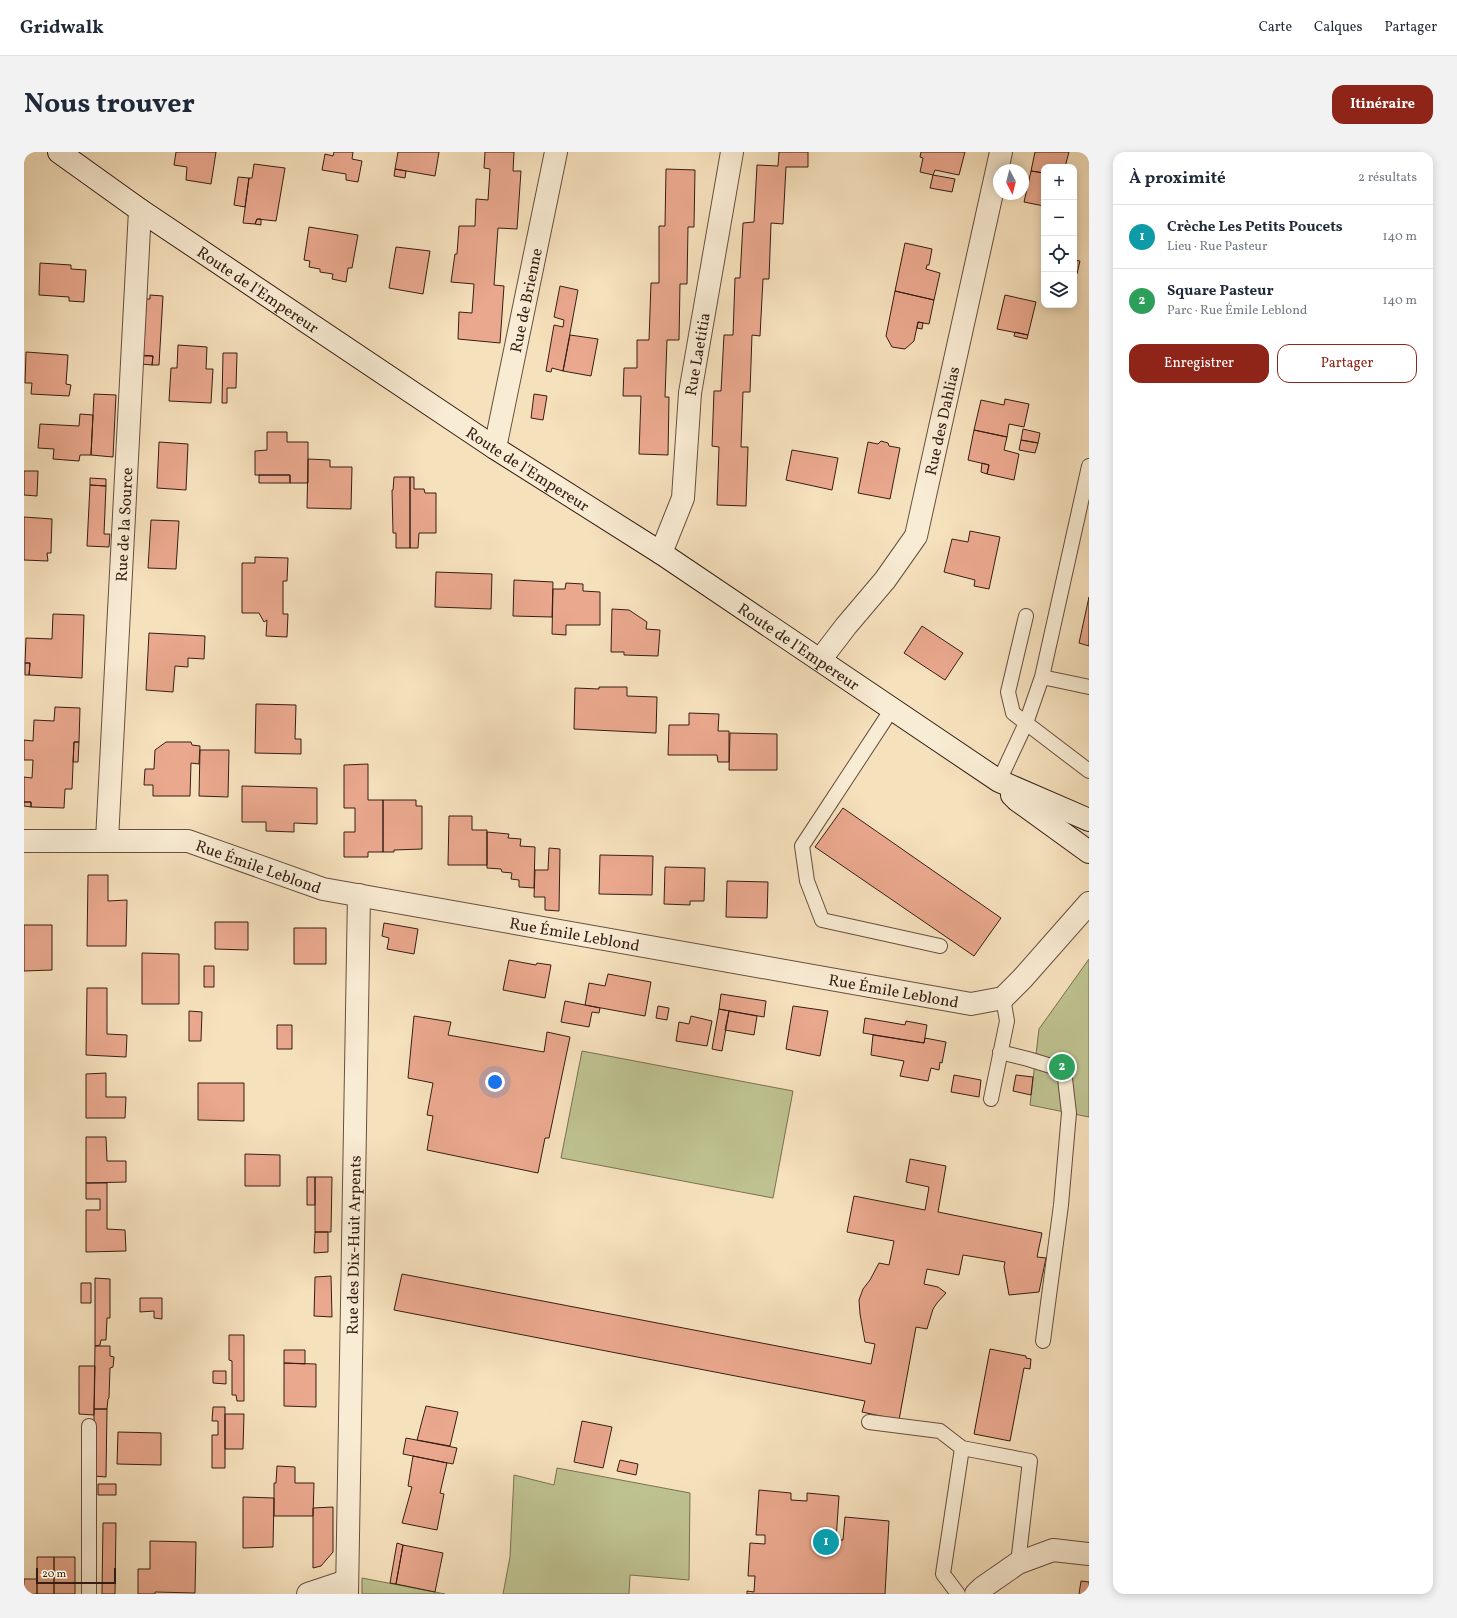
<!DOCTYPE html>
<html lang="fr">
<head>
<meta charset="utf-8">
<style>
	:root { --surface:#fff; --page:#f2f2f3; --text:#1f2937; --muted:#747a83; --line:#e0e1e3; --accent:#8f2418 }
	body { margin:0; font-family:Vollkorn,serif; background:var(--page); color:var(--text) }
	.controls { position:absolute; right:12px; top:12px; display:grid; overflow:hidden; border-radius:8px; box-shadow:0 2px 10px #0003 }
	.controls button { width:36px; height:36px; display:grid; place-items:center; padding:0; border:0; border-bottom:1px solid var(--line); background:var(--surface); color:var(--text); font:20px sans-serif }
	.compass { position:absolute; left:969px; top:12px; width:36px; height:36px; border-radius:50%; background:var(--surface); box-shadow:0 2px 10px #0003; rotate:173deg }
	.scale { position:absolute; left:12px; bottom:10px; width:80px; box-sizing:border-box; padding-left:4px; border:2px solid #371e14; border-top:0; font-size:11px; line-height:14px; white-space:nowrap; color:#371e14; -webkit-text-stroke:3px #f9ecd4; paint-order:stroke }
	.you { position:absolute; left:471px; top:930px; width:14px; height:14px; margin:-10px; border:3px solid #fff; border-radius:50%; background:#1a73e8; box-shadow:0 0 0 6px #1a73e833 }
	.badge { display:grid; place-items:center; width:26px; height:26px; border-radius:50%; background:var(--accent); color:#fff; font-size:13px; font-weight:700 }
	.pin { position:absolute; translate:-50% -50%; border:2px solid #fff; box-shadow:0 1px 4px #0006 }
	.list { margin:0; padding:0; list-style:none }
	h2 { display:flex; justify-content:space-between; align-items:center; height:52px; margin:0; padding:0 16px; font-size:17px }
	h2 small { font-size:13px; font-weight:400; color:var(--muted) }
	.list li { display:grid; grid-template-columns:26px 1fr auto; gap:12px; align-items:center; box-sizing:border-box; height:64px; padding:0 16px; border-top:1px solid var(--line) }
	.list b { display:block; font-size:15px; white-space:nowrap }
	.list p { margin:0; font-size:13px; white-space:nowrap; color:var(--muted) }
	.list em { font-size:13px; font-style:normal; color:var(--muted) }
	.actions { display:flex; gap:8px; padding:12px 16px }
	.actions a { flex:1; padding:9px 0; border:1px solid var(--accent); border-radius:12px; text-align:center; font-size:14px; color:var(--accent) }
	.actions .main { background:var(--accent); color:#fff }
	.icon { flex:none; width:22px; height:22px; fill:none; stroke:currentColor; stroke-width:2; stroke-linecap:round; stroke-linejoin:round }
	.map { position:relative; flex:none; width:1065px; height:1442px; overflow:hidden; border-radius:12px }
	header { display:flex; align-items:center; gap:24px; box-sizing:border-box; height:56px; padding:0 20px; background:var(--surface); border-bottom:1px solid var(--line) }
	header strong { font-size:19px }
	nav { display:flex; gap:22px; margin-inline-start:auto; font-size:14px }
	.intro { display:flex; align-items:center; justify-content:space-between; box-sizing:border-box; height:96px; padding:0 24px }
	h1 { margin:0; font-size:28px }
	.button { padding:10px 18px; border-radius:12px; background:var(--accent); color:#fff; font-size:14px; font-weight:700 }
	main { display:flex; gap:24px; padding:0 24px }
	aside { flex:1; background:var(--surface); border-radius:12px; box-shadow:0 2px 10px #0003 }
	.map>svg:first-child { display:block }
	.green { fill:#bec290; stroke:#7a7052 }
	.building { fill:#eaa88e; stroke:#371e14 }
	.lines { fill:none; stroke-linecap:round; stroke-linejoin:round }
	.service-casing { stroke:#674f3e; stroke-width:16 }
	.minor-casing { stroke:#674f3e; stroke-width:24 }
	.secondary-casing { stroke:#371e14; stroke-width:24 }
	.service { stroke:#f9ecd4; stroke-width:14 }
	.minor { stroke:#f9ecd4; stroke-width:22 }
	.secondary { stroke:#f9ecd4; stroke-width:22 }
	.labels { text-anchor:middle; stroke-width:4; stroke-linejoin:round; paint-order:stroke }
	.street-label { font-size:16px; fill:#371e14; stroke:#f9ecd4 }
</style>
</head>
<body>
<header>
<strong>Gridwalk</strong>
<nav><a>Carte</a><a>Calques</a><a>Partager</a></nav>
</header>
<div class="intro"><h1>Nous trouver</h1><a class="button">Itinéraire</a></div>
<main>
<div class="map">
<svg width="1065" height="1442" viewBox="0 0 1065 1442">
	<rect width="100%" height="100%" fill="#f6e1bd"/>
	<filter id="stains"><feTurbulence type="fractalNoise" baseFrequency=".005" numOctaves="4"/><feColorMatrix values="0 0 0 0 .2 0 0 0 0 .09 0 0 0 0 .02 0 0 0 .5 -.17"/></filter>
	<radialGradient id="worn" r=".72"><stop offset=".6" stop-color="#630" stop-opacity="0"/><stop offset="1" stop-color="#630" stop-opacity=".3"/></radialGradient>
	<!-- green -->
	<path class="green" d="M1065,807V965L1006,953L1015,877Z
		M558,899L769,939L749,1046L537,1006Z
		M533,1316L666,1341L665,1428L606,1423L605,1442H479L486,1405L490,1323L530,1333Z
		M338,1426L421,1442H338Z"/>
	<!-- building -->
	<path class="building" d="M152,0H192L187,32L162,28L163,15L150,13Z
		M310,0H329L328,7L338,9L334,30L322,28V22L298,18L301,2L309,4Z
		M374,0H415L411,24L371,17Z
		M461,0H490L489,19H497L493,77L474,76L470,133L480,134L476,191L434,187L435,160L448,161L450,132L427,130L431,102H433L435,74H451L452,47L464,48L466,17L460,16Z
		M755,0H784V15H762L759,72L747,71L745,127H739L736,184L728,183L726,240H719L717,295H724L722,354L693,353L695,295L688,294L690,239H697L700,183H709L711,126H716L719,71L730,70L733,13L754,14Z
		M897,0H941L935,23L911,18L909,23L896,20L899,6L896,5Z
		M1011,0H1045L1041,15H1020V21L1007,19Z
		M230,12L261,16L252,69L233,67L231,72L219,71L225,26H228Z
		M371,17L382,19L381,26L370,24Z
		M642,17L671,18L670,75H664L663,132H656L655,188H643L641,245H645L644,303L615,302L617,244H599L600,216H613V188H625L627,131H635V74H641Z
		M1007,19L1020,21V54L1000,50Z
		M909,23L931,27L928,40L906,36Z
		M214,25L225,26L221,55L210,53Z
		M233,67H237V73L231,72Z
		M285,75L334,83L328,116H324L322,130L308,127L309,122L296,120V117L285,115L286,109L280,108Z
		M881,91L908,97L905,113H903L902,117L916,121L910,148L871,139Z
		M372,95L406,99L399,142L365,136Z
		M1050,108L1056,109L1053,122L1050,121Z
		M16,111L47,113V117L62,118L60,150L45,149V145L15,143Z
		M536,134L554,138L539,219L528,216L527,220L522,219L530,173L539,175L540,168L530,165Z
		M871,139L910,148L905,172L894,170L890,189L881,197L868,195L862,184Z
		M126,143L139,144L135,213H128L129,204H119L122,154L120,147H126Z
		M981,143L1012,150L1004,183L973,177Z
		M894,170L899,171L898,177L893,176Z
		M991,180L1004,183L1003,187L990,184Z
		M546,183L574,187L567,224L539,219Z
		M154,193L183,195L182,217H189L187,251L145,249L147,216H153Z
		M2,200L44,203L42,232L47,233L45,244L7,242L8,231H1Z
		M199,201H213L212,236H203V251H198Z
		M117,203L129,204L128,213L117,212Z
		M70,242L92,243L89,305L67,303Z
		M510,242L523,244L519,268L507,266Z
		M981,247L1005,252L1000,275L985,272L983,285L950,278L957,248L980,253Z
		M56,262L69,263L67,303H56L55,309L29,307L30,297L14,296L16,272L55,274Z
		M999,277L1016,281L1014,291L997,288Z
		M950,278L983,285L980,298L995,302L990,328L963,322L965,313L944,308Z
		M243,280H263V290H284V331H266V323H231V299L243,298Z
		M997,288L1014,291L1011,301L995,298Z
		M857,289L864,291L865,294L876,296L866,347L834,341L844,290L854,292Z
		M135,290L164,292L162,338L133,336Z
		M768,298L814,306L808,338L762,328Z
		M284,307L306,308V315H328L327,357L283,356Z
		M958,311L965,313L963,322L957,320Z
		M0,319H14L13,344L0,343Z
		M235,323H266V331H235Z
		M370,325H386V396H372V381H369L368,338H369Z
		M386,325H390V337H400L401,341H412V381H395L394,396H386Z
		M66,326L82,327V334L66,333Z
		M66,333L82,334L80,382H86L85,395L63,394Z
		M0,365L28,367L27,401H23L24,409L0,408Z
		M127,368L155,369L152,417L124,416Z
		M946,379L976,385L965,437L950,434L951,428L920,420L928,387L944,390Z
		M231,405L264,406L263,429H259V462H264L263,485L242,484L243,468L240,470L235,461H218V411H231Z
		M412,420L468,422L467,457L411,455Z
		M490,428L529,430L528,465L489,464Z
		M542,431L559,432V439L576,440V473H542V483L528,482L529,437H541Z
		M1065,445V494L1055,491Z
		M588,457L605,458L623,470L622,477L636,478L634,504L600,503V500H587Z
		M29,462L60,463L58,526L5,523L6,511H1L2,486L28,487Z
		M898,474L939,501L921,528L880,501Z
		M125,481L181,484L180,507L164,506V515L151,514L149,540L122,538Z
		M1,511H6L5,523H1Z
		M575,535H603V544L633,545L632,581L550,577L551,536L575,537Z
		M232,552L272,553L271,587H277V602L231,601Z
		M31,555L56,556L55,590H50L48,637H41L40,656L7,655V650H0V625L8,626L9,608H0V588L9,589L10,568L30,569Z
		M665,561L695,562L694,579H705V610H694L693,603H644L645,573H665Z
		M706,581L753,582V618H705Z
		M50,590H55L54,610H49Z
		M142,590H167L168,593L176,594L175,612L167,611L166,644H129V633H120L121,617H130L131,598Z
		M176,598H205L204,645L175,644Z
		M344,612V648H359V700H344V705H320V680H331V656H320V613Z
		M218,634L293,636V672L270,671V680L242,679V670H218Z
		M359,648H392V654H398V697L370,698V700H359Z
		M0,650H7V655L0,654Z
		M819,656L977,766L950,804L791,695Z
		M425,664H448V678H463V713H424Z
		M463,680L485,682L484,686L497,687L496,694L511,695L510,736L495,735V728L487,727L488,721L478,720L477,717L463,716Z
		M525,696L536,697L535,759L521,758V745H510L511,718H524Z
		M576,703L629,704L628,743L575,742Z
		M641,715L681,716L680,749H666V753L640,752Z
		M64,723H84V749L103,748L102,794H63Z
		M703,729L744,730L743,766L702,765Z
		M191,770H224V798L191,797Z
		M360,771L394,777L390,802L363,797L365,786L358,784Z
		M0,773H28V818L0,819Z
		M270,776H302V812H270Z
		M118,801L155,802V852H118Z
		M485,808L512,813L513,811L527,813L521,846L479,838Z
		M180,814H190V835H180Z
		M584,822L627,830L621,864L561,853L565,831L581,834Z
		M63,836H83V882L103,883L102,905L62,903Z
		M697,842L742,849L740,865L695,857Z
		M541,849L576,856L575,861L568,860L565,875L537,870Z
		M634,854L645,856L643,868L632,866Z
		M769,854L804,859L796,904L762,897Z
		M695,857L705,859L698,899L688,897Z
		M165,859L178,860L177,889H165Z
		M705,859L733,864L730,883L701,878Z
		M390,864L427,870L424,883L520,900L523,880L546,885L525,986H521L514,1021L403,998L409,964L403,963L409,931L384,926Z
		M667,864L688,869L683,894L652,889L655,870L665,872Z
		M841,866L881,873L882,869L903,873L900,891L839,881Z
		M253,873H268V897H253Z
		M849,883L900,891L901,886L922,890L918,911L916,910L915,918L907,916L904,929L876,924L880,909L847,903Z
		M82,921V945H102L101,966H62V922Z
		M930,923L957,928L955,945L927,940Z
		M992,923L1009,925L1007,943L989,939Z
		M174,931H220V969L174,968Z
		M62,985H82L83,1009H102V1030L62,1031Z
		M221,1002L256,1003V1034H221Z
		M886,1007L922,1014L914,1060L1018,1081L1013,1105L1022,1106L1015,1140L985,1143L980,1115L981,1110L939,1103L935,1123L903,1117L900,1132L914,1135L922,1141L913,1151L909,1157L903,1177L892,1175L875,1268L838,1260L841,1249L370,1158L378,1122L847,1212L851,1192L841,1190L836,1162L835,1148L839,1137L846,1128L855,1111L865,1113L870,1089L823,1080L830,1044L901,1058L905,1035L882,1030Z
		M283,1025H291V1053H283Z
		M291,1025H308L307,1080H291Z
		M62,1031H83V1077L101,1078L102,1099L62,1100V1058H76V1047H62Z
		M291,1080H304V1100L290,1101Z
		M307,1124L308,1165L290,1164L291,1125Z
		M71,1126L86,1127V1166H83L82,1188H77L76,1193L71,1194Z
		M57,1131H67V1151H57Z
		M116,1146H138V1167L130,1166V1159L116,1160Z
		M205,1183H220V1249H213L212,1243H208V1209L205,1208Z
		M71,1194H86V1204L90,1205L89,1215L86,1216L85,1246L84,1247L83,1257H70Z
		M966,1197L1002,1204V1206L1007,1207L1006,1217L1000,1216L986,1289L950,1282Z
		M260,1198H281V1212L260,1211Z
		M260,1211L292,1212V1255L260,1254Z
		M55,1214H71L70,1263L55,1262Z
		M189,1219H202V1232L189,1231Z
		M402,1254L434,1260L426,1294L393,1288Z
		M189,1255H201V1316H188V1283H194V1269H188Z
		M70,1257H83L82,1325L70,1324Z
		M201,1262H220L219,1297H201Z
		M558,1269L588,1275L579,1316L550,1310Z
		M94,1280L137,1281V1313L93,1312Z
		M382,1286L433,1296L429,1312L379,1302Z
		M389,1304L423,1311L416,1341L420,1342L413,1378L378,1371L388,1335L384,1334Z
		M596,1308L614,1312L612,1323L593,1319Z
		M253,1314L271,1315V1331H290L289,1364H250V1331H252Z
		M74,1332H92V1343H74Z
		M735,1338L767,1341V1348L783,1349V1341L815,1344L812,1388H819L821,1365L865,1369L861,1442H723V1439L730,1440L731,1424H724L726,1391L741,1392V1383H732Z
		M219,1345L250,1346L249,1395L219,1396Z
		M309,1355V1400L297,1414L289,1416V1356Z
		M79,1371H92L91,1442H78Z
		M126,1389L172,1390L171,1441L131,1440V1442H114V1417H126Z
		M373,1391L379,1393L372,1432L366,1431Z
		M379,1393L419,1401L411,1440L372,1432Z
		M13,1405H30V1442H13Z
		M30,1405H51V1442H30Z
		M0,1427H13V1442H0Z
		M1057,1429L1065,1430V1442H1055Z"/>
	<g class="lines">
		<!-- service casing -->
		<g class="service-casing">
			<path id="service" d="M1065,314L1018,525L1002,571L1065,619
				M1018,525L1065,535
				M868,557L778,694L783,729L798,768L916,794
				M975,629L1002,571L989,561L984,540L1002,464
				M976,900L1004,907L1040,918L1045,961L1037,1053L1019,1189
				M967,947L983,869L979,846
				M845,1270L916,1279L938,1296L1006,1309L994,1411
				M65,1274V1442
				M934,1442L919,1422L938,1296"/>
		</g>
		<!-- minor casing -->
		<g class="minor-casing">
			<g id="minor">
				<path id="s1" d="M471,296L532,0"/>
				<path id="s2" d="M637,401L659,346L666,241L708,0"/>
				<path id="s3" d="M796,508L822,474L861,428L892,384L977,0"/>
				<path id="s4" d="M83,688L116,58"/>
				<path id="s5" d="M0,689H164L299,737L947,852L979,846L998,827L1065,751"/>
				<path d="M284,1442L323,1429"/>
				<path id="s6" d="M323,1442L335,743"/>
				<path d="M952,1442L958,1436L994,1411L1029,1398L1065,1402"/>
			</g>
		</g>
		<!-- secondary casing -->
		<g class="secondary-casing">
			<g id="secondary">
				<path id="s7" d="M35,0L116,58L471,296L637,401L975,629L1065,668"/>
				<path d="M988,643L993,648L1065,700"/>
			</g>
		</g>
		<!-- service -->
		<use href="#service" class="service"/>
		<!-- minor -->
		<use href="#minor" class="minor"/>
		<!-- secondary -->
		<use href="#secondary" class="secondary"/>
	</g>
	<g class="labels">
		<!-- street labels -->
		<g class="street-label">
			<text dy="6" stroke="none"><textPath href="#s7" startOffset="242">Route de l'Empereur</textPath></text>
			<text dy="6" stroke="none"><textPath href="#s1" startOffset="151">Rue de Brienne</textPath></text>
			<text dy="6" stroke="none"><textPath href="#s2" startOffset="204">Rue Laetitia</textPath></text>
			<text dy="6" stroke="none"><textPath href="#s3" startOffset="275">Rue des Dahlias</textPath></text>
			<text dy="6" stroke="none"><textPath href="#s7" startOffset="566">Route de l'Empereur</textPath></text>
			<text dy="6" stroke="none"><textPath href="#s4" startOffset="316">Rue de la Source</textPath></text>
			<text dy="6" stroke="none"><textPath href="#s7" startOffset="890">Route de l'Empereur</textPath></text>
			<text dy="6" stroke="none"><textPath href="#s5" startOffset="239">Rue Émile Leblond</textPath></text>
			<text dy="6" stroke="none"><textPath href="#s5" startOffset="563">Rue Émile Leblond</textPath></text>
			<text dy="6" stroke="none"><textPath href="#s5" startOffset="887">Rue Émile Leblond</textPath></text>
			<text dy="6" stroke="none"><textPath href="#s6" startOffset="349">Rue des Dix-Huit Arpents</textPath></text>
		</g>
	</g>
	<rect width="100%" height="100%" filter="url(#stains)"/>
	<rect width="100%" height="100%" fill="url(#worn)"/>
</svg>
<div class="controls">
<button>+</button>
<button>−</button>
<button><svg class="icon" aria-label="locate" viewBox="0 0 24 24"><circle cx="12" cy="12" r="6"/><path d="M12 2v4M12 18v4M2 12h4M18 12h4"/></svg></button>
<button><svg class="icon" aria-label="layers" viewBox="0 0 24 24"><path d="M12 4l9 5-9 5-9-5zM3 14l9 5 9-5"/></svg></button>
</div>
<svg class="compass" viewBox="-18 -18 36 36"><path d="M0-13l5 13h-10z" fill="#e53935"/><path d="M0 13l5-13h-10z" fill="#747a83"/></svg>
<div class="scale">20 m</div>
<div class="you"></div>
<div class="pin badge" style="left:802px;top:1390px;background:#0f9aa8">1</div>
<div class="pin badge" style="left:1038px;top:915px;background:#2e9e5b">2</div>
</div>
<aside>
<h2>À proximité<small>2 résultats</small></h2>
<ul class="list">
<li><span class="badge" style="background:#0f9aa8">1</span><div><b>Crèche Les Petits Poucets</b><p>Lieu · Rue Pasteur</p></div><em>140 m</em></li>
<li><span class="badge" style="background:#2e9e5b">2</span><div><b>Square Pasteur</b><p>Parc · Rue Émile Leblond</p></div><em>140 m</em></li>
</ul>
<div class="actions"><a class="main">Enregistrer</a><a>Partager</a></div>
</aside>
</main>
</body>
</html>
